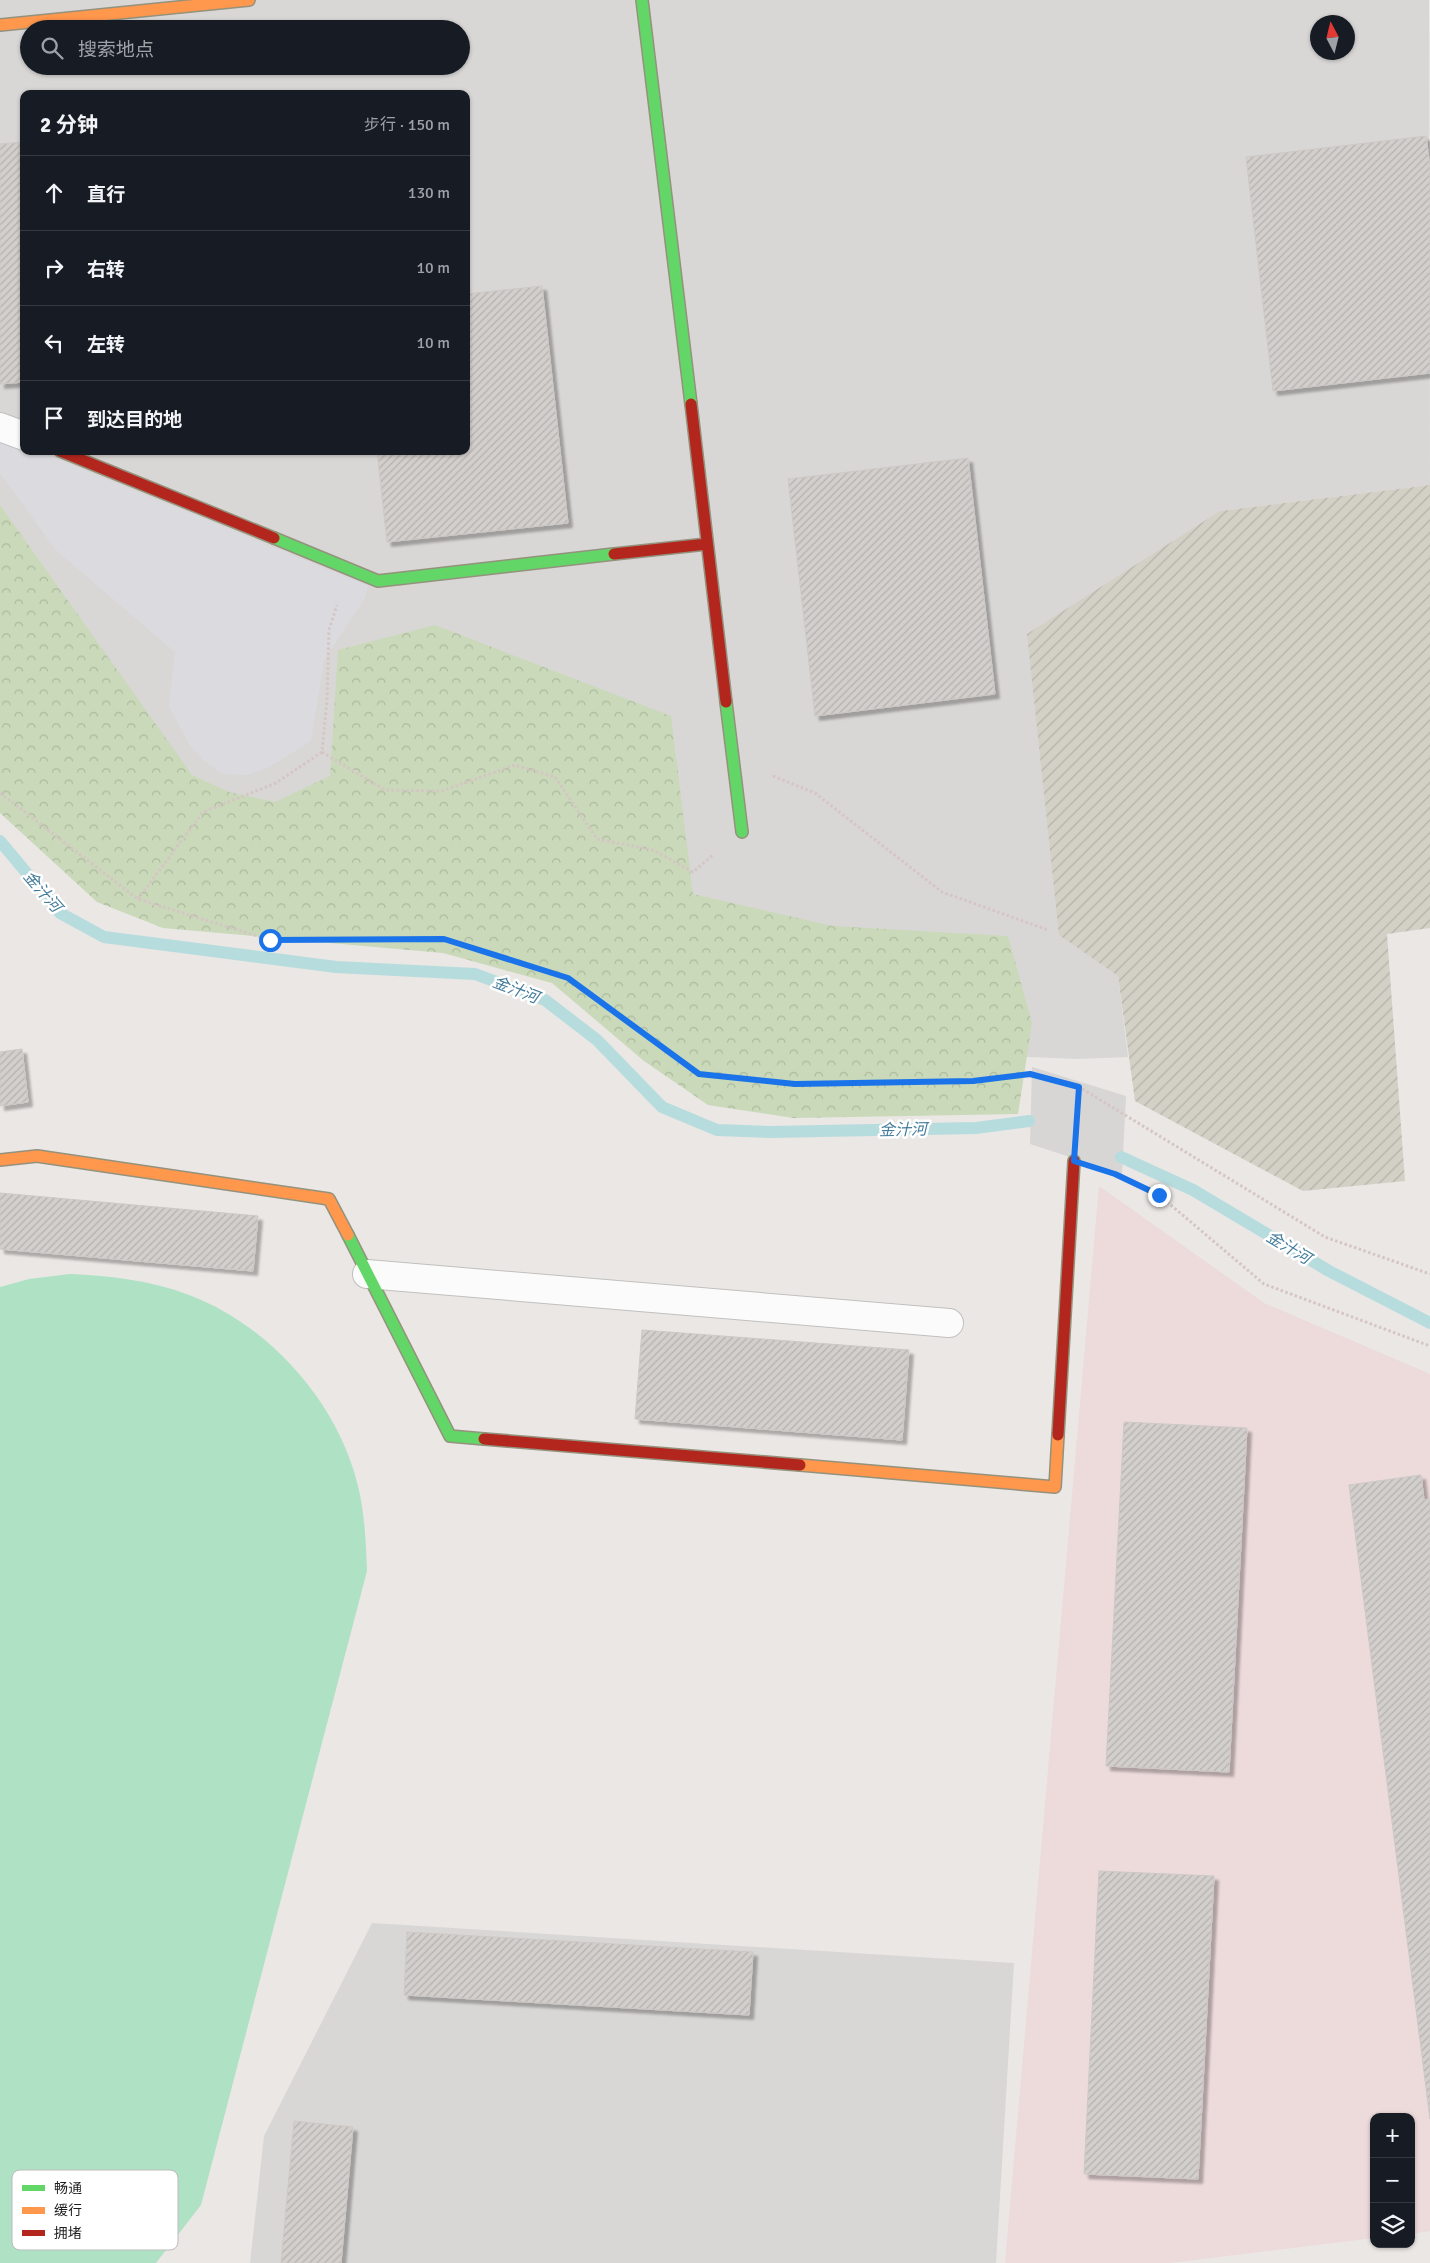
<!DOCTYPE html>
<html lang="zh">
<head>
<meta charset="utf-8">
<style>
	:root { --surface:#171b24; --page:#20242c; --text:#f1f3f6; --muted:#9ea1a6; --line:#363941 }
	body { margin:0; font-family:Signika,"Noto Sans SC",sans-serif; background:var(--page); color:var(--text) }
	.controls { position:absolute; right:15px; bottom:15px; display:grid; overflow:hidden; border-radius:10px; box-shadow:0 1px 4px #0004 }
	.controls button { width:45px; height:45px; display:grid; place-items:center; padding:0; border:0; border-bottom:1px solid var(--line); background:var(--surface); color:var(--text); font:25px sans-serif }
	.compass { position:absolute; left:1310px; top:15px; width:45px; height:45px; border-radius:50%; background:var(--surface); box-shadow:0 1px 4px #0004; rotate:353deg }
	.stop { position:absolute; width:15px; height:15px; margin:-11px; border:4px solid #1a73e8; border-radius:50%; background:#fff }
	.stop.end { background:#1a73e8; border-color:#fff; box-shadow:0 1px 5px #0008 }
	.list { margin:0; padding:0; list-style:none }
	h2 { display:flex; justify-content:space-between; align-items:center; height:65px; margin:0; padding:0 20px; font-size:21px }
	h2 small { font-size:16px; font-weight:400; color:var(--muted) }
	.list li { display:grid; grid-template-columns:32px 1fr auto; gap:15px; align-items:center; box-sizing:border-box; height:75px; padding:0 20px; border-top:1px solid var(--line) }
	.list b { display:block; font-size:19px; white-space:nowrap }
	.list em { font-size:16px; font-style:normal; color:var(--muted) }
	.icon { flex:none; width:28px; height:28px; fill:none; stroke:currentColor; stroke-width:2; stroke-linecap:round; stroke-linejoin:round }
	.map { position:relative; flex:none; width:1430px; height:2263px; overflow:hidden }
	.search { position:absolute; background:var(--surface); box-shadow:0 1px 4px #0004; left:20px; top:20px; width:450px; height:55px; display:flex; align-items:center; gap:12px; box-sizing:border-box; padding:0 18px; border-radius:28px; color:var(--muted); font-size:19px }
	.panel { position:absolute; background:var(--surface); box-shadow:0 1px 4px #0004; left:20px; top:90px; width:450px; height:365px; border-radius:10px }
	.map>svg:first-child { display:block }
	.residential { fill:#d9d7d6; fill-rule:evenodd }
	.commercial { fill:#eddadb }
	.construction { fill:url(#construction-furrows) }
	.forest { fill:url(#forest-crowns) }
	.pitch { fill:#afe2c5 }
	.plaza { fill:#dbdbdf }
	.pier { fill:#d7d6d5 }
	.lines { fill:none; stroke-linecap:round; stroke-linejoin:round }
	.stream { stroke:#b7dcde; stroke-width:12 }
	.building { fill:url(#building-hatch); stroke:#cdc9c6; filter:url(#shadow) }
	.street-casing { stroke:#c1c0bf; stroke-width:30 }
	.fast-casing { stroke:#94927d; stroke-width:14 }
	.slow-casing { stroke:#94927d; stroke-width:14 }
	.jam-casing { stroke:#94927d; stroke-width:14 }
	.path { stroke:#d5c5c5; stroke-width:3; stroke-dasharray:2.5 2.5; stroke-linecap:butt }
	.street { stroke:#fcfbfb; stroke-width:28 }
	.fast { stroke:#63d668; stroke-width:11 }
	.slow { stroke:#ff974d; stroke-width:11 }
	.jam { stroke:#b3261e; stroke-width:11 }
	.route { stroke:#1a73e8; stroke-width:6 }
	.labels { text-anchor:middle; stroke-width:5; stroke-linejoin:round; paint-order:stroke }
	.water-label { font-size:16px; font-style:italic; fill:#447c9b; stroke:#fff }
	.key { fill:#fff; stroke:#bbb; stroke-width:1 }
	.key-label { font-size:14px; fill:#1c1c1c }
</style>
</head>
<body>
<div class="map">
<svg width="1430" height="2263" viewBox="0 0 1430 2263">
	<defs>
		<pattern id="construction-furrows" width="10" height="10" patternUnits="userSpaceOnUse" patternTransform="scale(1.25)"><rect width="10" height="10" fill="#d3d0c6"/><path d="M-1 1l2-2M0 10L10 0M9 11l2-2" fill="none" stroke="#b5b2aa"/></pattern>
		<pattern id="forest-crowns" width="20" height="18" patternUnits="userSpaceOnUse" patternTransform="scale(1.25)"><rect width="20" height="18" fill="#c9d9b9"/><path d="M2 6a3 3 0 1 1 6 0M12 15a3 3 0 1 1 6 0" fill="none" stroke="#acba9e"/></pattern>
		<pattern id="building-hatch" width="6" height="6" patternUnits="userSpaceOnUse" patternTransform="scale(1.25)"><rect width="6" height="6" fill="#d3cfcd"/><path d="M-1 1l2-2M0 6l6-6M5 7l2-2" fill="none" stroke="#b5b1af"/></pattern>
		<filter id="shadow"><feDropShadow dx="4.5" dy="4.5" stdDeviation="1" flood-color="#0004"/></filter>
	</defs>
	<rect width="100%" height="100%" fill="#eae7e4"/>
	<!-- residential -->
	<path class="residential" d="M0,0H1429L1430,485L1220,511L1059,934L1118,976L1128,1057L1078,1059L825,1049L0,779ZM1318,22H1348V52H1318ZM29,29H461V66H29ZM24,94H466V451H24Z
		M372,1923L1014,1963L996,2263H250L264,2136Z"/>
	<!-- commercial -->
	<path class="commercial" d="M1099,1186L1264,1303L1430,1374V2231L1411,2234V2117H1374V2238L1169,2263H1005Z"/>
	<!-- construction -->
	<path class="construction" d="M1430,485V928L1387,934L1405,1181L1303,1191L1135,1101L1118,976L1059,935L1027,634L1220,511Z"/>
	<!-- forest -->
	<path class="forest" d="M0,505L192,775L229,792L275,802L330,776L338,650L435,625L671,716L693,894L833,926L1008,936L1032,1023L1018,1114L794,1118L708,1105L644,1061L552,983L443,953L163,928L97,902L0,813Z"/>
	<!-- pitch -->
	<path class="pitch" d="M70,1274C111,1276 150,1280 189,1295C272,1326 343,1408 360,1495C365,1520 366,1545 367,1571L201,2205L156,2263H0V1287L29,1279Z"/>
	<!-- plaza -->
	<path class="plaza" d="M0,436L24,446V451H37L368,586L364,600L324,660L311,741L269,767L246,775L222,774L203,760L189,744L169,706L175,652L56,550L0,473Z"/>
	<!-- pier -->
	<path class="pier" d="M1032,1067L1126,1096L1122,1174L1030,1144Z"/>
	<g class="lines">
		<!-- stream -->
		<path class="stream" d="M0,841L60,913L104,937L336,967L475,974L545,1000L597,1040L662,1107L717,1130L771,1132L976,1128L1029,1121
			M1121,1157L1193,1190L1329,1271L1430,1323"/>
	</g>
	<!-- building -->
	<path class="building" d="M1426,136L1430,168V373L1273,391L1246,157Z
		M24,142V382L0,384V144Z
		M542,286L568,523L387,542L377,451H466V294Z
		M968,458L995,694L815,716L788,479Z
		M22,1049L28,1102L0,1106V1052Z
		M0,1193L258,1216L253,1271L0,1249Z
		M642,1330L909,1350L902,1440L635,1419Z
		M1124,1422L1247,1428L1229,1772L1106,1766Z
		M1421,1475L1424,1500L1430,1499V2119L1349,1485Z
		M1099,1871L1214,1876L1198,2179L1084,2174Z
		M407,1932L753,1952L749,2015L404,1995Z
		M294,2121L353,2127L341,2263H281Z"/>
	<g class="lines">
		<!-- street casing -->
		<g class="street-casing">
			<path id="street" d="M0,427L24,436
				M367,1274L949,1323"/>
		</g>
		<!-- fast casing -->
		<g class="fast-casing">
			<path id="fast" d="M642,0L691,404
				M274,538L378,581L614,554
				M726,702L742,832
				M348,1235L450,1436L484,1439"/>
		</g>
		<!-- slow casing -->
		<g class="slow-casing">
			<path id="slow" d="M0,25L249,0
				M0,1160L37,1156L329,1199L348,1235
				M800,1465L1055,1487L1058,1435"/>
		</g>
		<!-- jam casing -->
		<g class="jam-casing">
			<path id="jam" d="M691,404L726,702
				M60,451L274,538
				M614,554L707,544
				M1058,1435L1074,1161
				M484,1439L800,1465"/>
		</g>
		<!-- path -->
		<path class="path" d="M322,752L385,790L442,791L515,765L555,777L597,839L653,850L693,872L714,854
			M773,776L815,793L942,892L1048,930
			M0,793L138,899L270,940L444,939L569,979L699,1074L795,1084L973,1081L1030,1074L1079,1087L1325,1237L1430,1274
			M138,899L203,812L276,783L322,752L327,700L329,630L337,605
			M1076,1125L1079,1087
			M1109,1173L1159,1195L1264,1284L1430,1346"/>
		<!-- street -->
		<use href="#street" class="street"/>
		<!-- fast -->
		<use href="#fast" class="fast"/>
		<!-- slow -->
		<use href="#slow" class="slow"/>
		<!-- jam -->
		<use href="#jam" class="jam"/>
	</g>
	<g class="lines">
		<!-- route -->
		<path class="route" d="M270,940L444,939L568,978L699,1074L795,1084L973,1081L1030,1074L1079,1087L1074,1161L1115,1174L1159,1195"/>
	</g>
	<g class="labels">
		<!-- water labels -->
		<g class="water-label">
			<text transform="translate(43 891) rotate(49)" y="6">金汁河</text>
			<text transform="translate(516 989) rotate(21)" y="6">金汁河</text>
			<text transform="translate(903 1129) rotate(-1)" y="6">金汁河</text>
			<text transform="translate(1289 1247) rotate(31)" y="6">金汁河</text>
		</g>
	</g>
	<!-- legend -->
	<rect x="12" y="2170" width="166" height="80" rx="8" class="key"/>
	<rect x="22" y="2185" width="23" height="6" fill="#63d668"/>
	<rect x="22" y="2207" width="23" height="7" fill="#ff974d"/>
	<rect x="22" y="2230" width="23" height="6" fill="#b3261e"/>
	<g class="key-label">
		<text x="54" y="2193">畅通</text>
		<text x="54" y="2215">缓行</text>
		<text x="54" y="2238">拥堵</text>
	</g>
</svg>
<div class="controls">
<button>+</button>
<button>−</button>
<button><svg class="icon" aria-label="layers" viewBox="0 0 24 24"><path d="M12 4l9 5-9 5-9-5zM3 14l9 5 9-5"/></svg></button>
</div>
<svg class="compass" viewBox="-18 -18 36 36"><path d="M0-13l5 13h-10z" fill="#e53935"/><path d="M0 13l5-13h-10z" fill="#9ea1a6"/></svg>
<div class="stop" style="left:270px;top:940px"></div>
<div class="stop end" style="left:1159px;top:1195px"></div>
<div class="search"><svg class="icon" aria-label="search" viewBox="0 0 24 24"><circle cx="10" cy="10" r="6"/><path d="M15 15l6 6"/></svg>搜索地点</div>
<section class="panel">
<h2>2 分钟<small>步行 · 150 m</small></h2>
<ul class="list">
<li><svg class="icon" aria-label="ahead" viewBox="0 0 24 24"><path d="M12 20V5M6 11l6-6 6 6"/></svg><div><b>直行</b></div><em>130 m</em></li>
<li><svg class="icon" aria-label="right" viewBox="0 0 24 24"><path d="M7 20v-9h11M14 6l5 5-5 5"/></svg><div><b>右转</b></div><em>10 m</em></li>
<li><svg class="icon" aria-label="left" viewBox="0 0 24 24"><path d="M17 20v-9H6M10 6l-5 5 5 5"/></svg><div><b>左转</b></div><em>10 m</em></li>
<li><svg class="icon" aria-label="arrive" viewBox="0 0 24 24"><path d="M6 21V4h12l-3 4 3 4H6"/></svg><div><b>到达目的地</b></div></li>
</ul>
</section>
</div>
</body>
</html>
